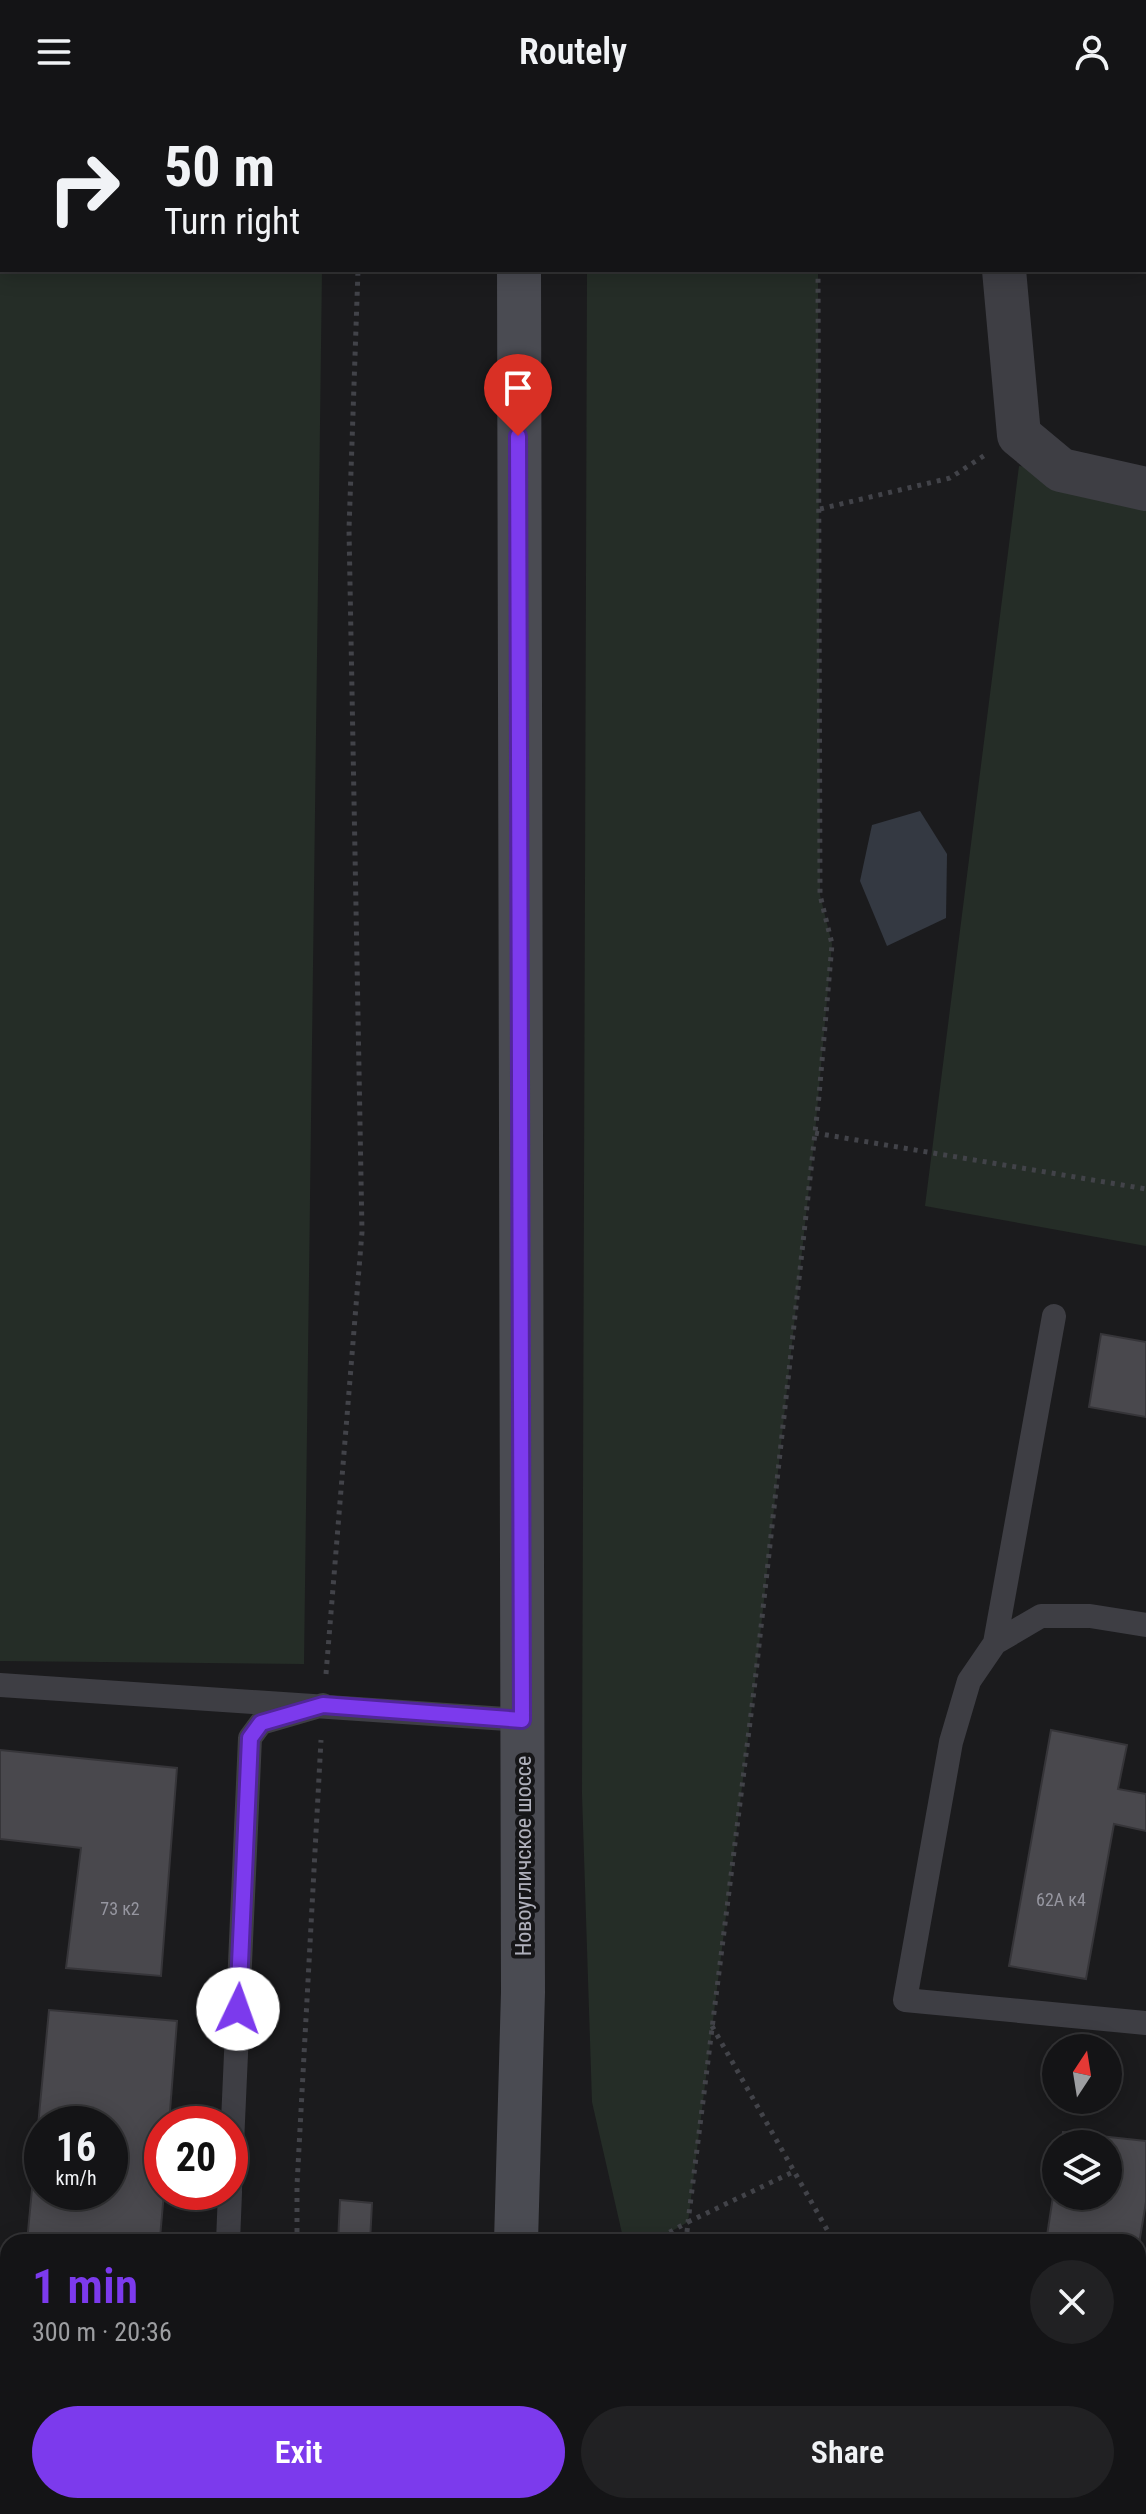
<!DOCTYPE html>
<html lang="en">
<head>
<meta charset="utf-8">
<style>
  body { margin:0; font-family:"Roboto Condensed",sans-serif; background:#212123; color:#f1f3f6; height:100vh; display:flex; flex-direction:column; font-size:30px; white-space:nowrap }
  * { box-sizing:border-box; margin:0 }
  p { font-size:26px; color:#9d9ea1 }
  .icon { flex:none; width:44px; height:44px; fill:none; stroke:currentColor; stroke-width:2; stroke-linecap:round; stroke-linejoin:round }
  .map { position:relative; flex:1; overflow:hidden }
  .side { position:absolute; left:0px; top:2130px; width:1146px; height:280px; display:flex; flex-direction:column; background:#141416; border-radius:24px 24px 0 0; box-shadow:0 4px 20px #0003,0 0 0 2px #333335 }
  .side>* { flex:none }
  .top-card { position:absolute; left:0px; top:0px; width:1146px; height:168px; box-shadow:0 4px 20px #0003,0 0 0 2px #333335; background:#141416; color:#f1f3f6; overflow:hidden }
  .needle { width:52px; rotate:12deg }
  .fabs { position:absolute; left:1042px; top:1930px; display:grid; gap:16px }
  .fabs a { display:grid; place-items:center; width:80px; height:80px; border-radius:50%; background:#141416; box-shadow:0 4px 20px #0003,0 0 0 2px #333335; font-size:40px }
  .speed { position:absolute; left:24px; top:2002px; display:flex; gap:16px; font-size:40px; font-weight:700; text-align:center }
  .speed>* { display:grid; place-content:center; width:104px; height:104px; border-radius:50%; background:#141416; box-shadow:0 4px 20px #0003,0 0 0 2px #333335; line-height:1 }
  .speed small { font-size:20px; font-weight:400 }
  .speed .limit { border:12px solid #d22; background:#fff; color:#111 }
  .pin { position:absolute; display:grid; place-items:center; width:68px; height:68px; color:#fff; margin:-82px -34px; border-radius:50% 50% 50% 0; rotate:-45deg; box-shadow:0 0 8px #0007 }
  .pin .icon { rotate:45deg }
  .me { position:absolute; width:88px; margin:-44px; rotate:3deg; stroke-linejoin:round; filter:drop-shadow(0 0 6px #0008) }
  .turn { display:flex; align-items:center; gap:28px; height:168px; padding:0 32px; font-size:36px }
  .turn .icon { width:104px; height:104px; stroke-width:2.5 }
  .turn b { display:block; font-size:56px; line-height:68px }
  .round { display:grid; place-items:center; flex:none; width:84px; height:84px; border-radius:42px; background:#212123 }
  .overview { display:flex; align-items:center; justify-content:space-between; height:136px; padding:0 32px }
  h1 { font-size:48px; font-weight:600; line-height:60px; color:#7c3aed }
  .primary-button { display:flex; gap:16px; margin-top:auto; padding:16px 32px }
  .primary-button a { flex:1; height:92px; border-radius:48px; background:#7c3aed; color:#fff; font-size:32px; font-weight:600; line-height:92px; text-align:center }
  .primary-button a+a { background:#212123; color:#f1f3f6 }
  header { display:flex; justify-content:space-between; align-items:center; height:104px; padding:0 32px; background:#141416; font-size:36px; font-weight:600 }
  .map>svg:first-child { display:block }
  .green { fill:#252d27 }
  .water { fill:#343942 }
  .building { fill:#49484d; stroke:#363539; stroke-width:2; fill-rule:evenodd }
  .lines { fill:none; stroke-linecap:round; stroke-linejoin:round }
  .path { stroke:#424349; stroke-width:5; stroke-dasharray:4 6; stroke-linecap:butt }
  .lane { stroke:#3e3e44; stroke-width:24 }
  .street { stroke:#3e3e44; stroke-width:44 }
  .secondary { stroke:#4a4b52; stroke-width:44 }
  .route-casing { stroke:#51269a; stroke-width:20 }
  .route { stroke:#7c3aed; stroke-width:14 }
  .labels { text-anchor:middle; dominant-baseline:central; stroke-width:8; stroke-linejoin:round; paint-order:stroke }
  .number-label { font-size:18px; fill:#9696a0 }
  .street-label { font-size:22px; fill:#afb0bb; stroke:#161618 }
</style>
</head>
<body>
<header><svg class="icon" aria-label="menu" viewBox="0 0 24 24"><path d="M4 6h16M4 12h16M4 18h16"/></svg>Routely<svg class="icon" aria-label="person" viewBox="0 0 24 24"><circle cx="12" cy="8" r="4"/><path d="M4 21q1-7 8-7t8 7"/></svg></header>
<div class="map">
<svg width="1146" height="2410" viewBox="0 0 1146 2410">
  <rect width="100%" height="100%" fill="#1b1b1d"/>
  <path class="green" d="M0 0H325L2 2V166H322L304 1560 0 1557Z
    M587 166H818L820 791 832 840 815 1029 755 1578 688 2118 652 2138H624L592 1998 582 1690Z
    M1019 362 1061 366 1146 385V1142L925 1102Z"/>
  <path class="water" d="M920 707 947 750 946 814 887 842 860 777 872 721Z"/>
  <path class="building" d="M1101 1230 1146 1238V1313L1089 1303Z
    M1051 1626 1127 1641 1118 1685 1146 1690V1727L1114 1720 1086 1875 1009 1862Z
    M0 1646 177 1664 161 1872 66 1864 81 1744 0 1735Z
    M49 1906 177 1917 169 2020H162L164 2088 160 2134 128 2132 127 2138H27ZM42 2020H110V2088H42Z
    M1063 2028 1146 2037V2098L1138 2146V2138H1046L1056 2073V2092H1108V2040H1061Z
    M340 2096 372 2099 370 2138H338Z
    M0 2353 8 2354V2402H108L107 2410H3Z
    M1005 2402H1096L1094 2410H1004Z"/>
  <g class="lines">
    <path class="path" d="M360 0V2
      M817 0V2
      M820 405 950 374 985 351
      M815 1029 1146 1085
      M326 1570 362 1128 349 425 358 166
      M712 1922 834 2138
      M297 2138V2081L321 1636
      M652 2138 688 2118 755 1578 819 992 832 840 820 791 818 166
      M686 2138 688 2118 795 2067
      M298 2402 299 2410
      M741 2402 746 2410
      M564 2410V2402
      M690 2410 691 2402
      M774 2410 785 2402"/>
    <path class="lane" d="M1146 1521 1090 1512H1041L995 1539 969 1577 951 1638 905 1896 1146 1919
      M995 1539 1054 1212
      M0 1581 522 1616
      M230 2085 250 1634 261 1619 323 1601
      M228 2138 230 2088
      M216 2410V2402"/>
    <path class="street" d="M990 0V2
      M1004 166 1019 331 1061 366 1146 385"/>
    <path class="secondary" d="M521 2V0
      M516 2138 523 1888 519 166
      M507 2410V2402"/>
  </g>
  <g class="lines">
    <defs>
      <path id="route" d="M238 1905 250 1634 261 1619 323 1601 522 1616 518 332"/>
    </defs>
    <use href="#route" class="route-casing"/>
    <use href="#route" class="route"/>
  </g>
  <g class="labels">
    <g class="number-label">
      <text x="1061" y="1795">62А к4</text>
      <text x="120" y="1804">73 к2</text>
    </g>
    <g class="street-label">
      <text transform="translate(523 1752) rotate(-90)">Новоугличское шоссе</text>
    </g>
  </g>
</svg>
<div class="fabs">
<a><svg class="needle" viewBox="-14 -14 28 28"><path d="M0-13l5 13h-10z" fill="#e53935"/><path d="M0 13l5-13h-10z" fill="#9d9ea1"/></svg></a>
<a><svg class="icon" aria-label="layers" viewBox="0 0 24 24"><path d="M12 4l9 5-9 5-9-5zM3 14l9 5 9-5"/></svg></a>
</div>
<div class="speed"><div>16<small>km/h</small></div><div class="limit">20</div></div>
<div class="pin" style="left:518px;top:332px;background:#d93025"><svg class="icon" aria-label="arrive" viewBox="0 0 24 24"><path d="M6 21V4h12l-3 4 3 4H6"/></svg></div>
<svg class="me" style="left:238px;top:1905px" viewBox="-20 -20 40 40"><circle r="19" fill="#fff"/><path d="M0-13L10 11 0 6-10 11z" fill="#7c3aed"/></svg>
<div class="top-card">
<div class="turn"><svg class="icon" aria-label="right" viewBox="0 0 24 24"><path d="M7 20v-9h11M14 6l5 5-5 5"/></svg><div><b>50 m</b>Turn right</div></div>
</div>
<section class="side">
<div class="overview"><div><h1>1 min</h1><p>300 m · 20:36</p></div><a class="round"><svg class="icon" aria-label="close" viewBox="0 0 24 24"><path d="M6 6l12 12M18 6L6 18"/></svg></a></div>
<div class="primary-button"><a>Exit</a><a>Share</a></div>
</section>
</div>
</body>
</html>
